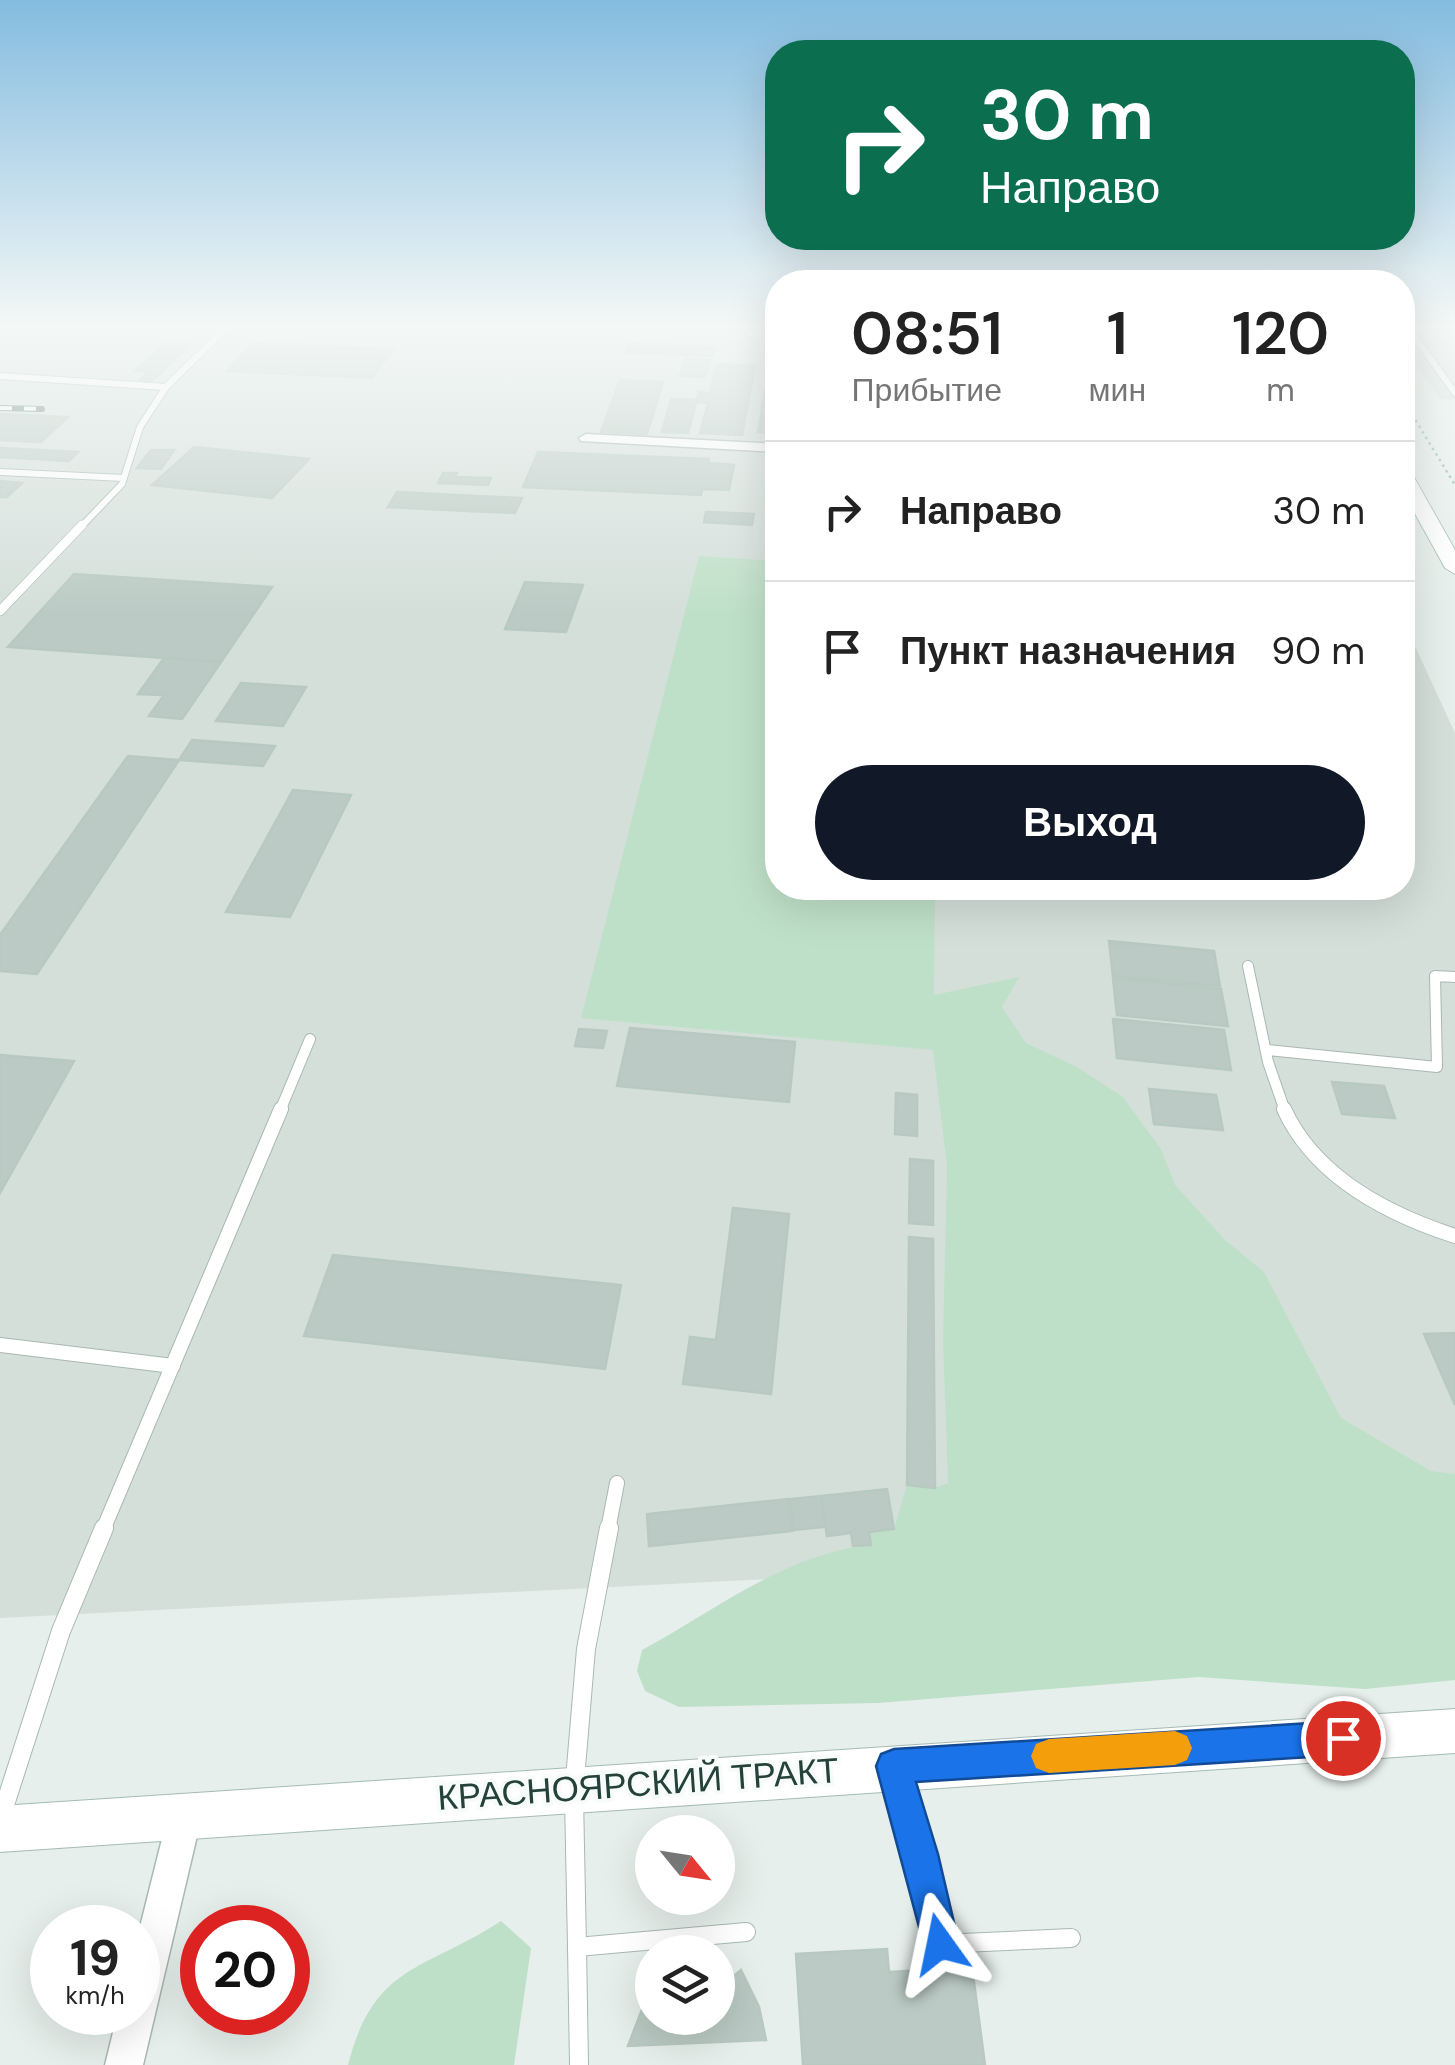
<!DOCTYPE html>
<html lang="ru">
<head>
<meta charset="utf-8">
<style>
  body { margin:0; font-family:"DM Sans",sans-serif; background:#f6f6f6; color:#222; height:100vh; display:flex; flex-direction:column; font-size:38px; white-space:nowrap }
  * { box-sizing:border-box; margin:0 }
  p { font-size:32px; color:#767676 }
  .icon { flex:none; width:55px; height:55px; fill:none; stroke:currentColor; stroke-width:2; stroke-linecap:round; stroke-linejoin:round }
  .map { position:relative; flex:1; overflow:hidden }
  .sheet { position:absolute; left:765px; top:270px; width:650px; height:630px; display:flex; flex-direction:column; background:#fff; border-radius:40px; box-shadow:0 10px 40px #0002 }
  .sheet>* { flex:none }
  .guide { position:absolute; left:765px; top:40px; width:650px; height:210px; border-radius:40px; box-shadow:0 10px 40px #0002; background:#0b6e4f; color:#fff; overflow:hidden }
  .needle { width:65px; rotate:120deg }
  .tools { position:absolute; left:635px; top:1815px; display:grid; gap:20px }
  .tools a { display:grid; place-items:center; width:100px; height:100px; border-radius:50%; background:#fff; box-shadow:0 10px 40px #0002; font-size:50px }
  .speed { position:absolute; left:30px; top:1905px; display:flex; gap:20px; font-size:50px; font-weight:700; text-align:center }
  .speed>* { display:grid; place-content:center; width:130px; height:130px; border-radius:50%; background:#fff; box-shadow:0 10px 40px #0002; line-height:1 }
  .speed small { font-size:25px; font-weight:400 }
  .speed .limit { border:15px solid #d22; background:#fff; color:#111 }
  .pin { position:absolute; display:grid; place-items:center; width:85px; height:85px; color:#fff; margin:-42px; border:5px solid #fff; border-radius:50%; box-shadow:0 2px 10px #0007 }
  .me { position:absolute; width:110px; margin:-55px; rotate:348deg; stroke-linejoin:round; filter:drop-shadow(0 0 8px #0008) }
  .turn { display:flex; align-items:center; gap:35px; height:210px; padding:0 50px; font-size:45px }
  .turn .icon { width:130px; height:130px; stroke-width:2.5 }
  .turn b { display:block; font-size:70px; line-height:85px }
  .eta { display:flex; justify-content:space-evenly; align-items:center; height:170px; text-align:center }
  .eta b { font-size:60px; font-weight:600; line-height:70px }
  .primary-button { display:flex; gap:20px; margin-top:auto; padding:20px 50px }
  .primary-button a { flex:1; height:115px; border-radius:60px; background:#111827; color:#fff; font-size:40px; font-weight:600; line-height:115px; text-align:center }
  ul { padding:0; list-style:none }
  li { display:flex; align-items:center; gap:30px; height:140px; padding:0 50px; border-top:2px solid #e0e0e0 }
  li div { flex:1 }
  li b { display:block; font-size:38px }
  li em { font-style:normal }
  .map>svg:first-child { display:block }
  .built { fill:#d4dfda }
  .green { fill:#bfe0c8 }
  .building { fill:#bbcac4; stroke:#b8c9c2; stroke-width:2.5 }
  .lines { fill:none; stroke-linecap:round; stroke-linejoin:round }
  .service-far4-casing { stroke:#a8b8b2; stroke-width:8 }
  .service-far3-casing { stroke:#a8b8b2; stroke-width:10 }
  .service-far2-casing { stroke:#a8b8b2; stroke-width:12 }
  .service-far1-casing { stroke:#a8b8b2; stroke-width:16 }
  .service-casing { stroke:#a8b8b2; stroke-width:20 }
  .minor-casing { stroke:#a8b8b2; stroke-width:3 }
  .secondary-casing { stroke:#a4bbb3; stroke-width:2 }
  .path { stroke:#86b3a5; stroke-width:2.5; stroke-dasharray:2.5 4; stroke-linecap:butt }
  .service-far4 { stroke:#fff; stroke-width:6 }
  .service-far3 { stroke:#fff; stroke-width:9 }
  .service-far2 { stroke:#fff; stroke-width:10 }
  .service-far1 { stroke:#fff; stroke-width:14 }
  .service { stroke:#fff; stroke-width:18 }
  .minor { fill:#fff; fill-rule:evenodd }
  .secondary { fill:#fff; fill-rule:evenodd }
  .rail-casing { stroke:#5f7d75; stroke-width:6 }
  .rail { stroke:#f7fbf9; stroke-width:4; stroke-dasharray:12; stroke-linecap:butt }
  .route { fill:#1a73e8; stroke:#114b97; stroke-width:2.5 }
  .slow { fill:#f59e0b }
  .labels { text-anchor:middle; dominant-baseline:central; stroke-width:8; stroke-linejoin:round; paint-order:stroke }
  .near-street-label { font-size:35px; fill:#24423a; stroke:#f7fbf9 }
</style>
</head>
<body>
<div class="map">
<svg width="1455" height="2065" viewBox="0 0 1455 2065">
  <rect width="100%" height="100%" fill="#e6efeb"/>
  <path class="built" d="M0 326H777L778 888H1402L1403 620 1455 733V1544L0 1618Z
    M1402 326H1455V400L1440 399 1403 346Z"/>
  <path class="green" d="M699 556 777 561 778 888H935L934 995 1019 977 1002 1007 1026 1043 1077 1067 1123 1097 1161 1149 1175 1185 1225 1240 1264 1272 1341 1418 1431 1471 1455 1474V1680L1365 1689 1199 1677 878 1703 679 1707 645 1691 637 1671 642 1650C716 1610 785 1554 870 1545L869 1532 894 1529 907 1485 935 1488 948 1483 943 1341 947 1167 933 1050 581 1018Z
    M501 1921 531 1948 514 2065H348C374 1963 425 1971 501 1921Z"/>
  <path class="building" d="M253 343 393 349 372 378 227 371Z
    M629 343 715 347 712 356 625 352Z
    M164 344 189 345 152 381 140 380 148 372 135 371Z
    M685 359 710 360 705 377 680 376Z
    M717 364 755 366 742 435 700 433 708 403 696 402 699 392 710 393Z
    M620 380 663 382 647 434 601 432Z
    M765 391 778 392V433L758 432Z
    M671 399 697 400 688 433 662 432Z
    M0 414 68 417 41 442 0 440Z
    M194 447 309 459 272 498 152 485Z
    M0 448 78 452 69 461 0 457Z
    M151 450H174L161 469 137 468Z
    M538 452 709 459 708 463 734 465 729 490 702 489 701 495 523 487Z
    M443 473H457L455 477 491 478 488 485 438 483Z
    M0 481 22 483 7 497H0Z
    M397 492 475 496 468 511 388 507Z
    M475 496 522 498 515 513 468 511Z
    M706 512 754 514 752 525 704 522Z
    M74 574 272 587 221 662 8 647Z
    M525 582 583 585 566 632 505 629Z
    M164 658 221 662 182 719 149 716 164 695 138 694Z
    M241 683 306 687 283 726 216 721Z
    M192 740 275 746 263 766 179 760Z
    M128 756 179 760 37 974 0 971V935Z
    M293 790 351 795 290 917 226 912Z
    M1109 941 1214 951 1220 986 1113 976Z
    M1113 978 1221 989 1228 1026 1117 1015Z
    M1113 1019 1224 1030 1231 1070 1117 1058Z
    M630 1028 795 1042 789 1102 617 1086Z
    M579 1029 607 1031 603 1048 575 1046Z
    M0 1055 74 1061 0 1193Z
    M1332 1082 1384 1086 1395 1118 1342 1114Z
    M1149 1089 1216 1095 1223 1130 1154 1124Z
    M896 1093 917 1095V1136L895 1134Z
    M910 1159 933 1161V1225L909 1223Z
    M733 1208 789 1214 771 1394 683 1384 690 1337 716 1340Z
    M909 1237 933 1239 935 1488 907 1485Z
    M333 1255 621 1285 605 1369 304 1336Z
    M1455 1333V1405L1424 1334Z
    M887 1489 894 1529 869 1532 871 1545 853 1546 851 1533 827 1536 821 1496Z
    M821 1496 825 1527 794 1530 790 1499Z
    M788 1499 792 1531 649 1546 647 1514Z
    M887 1949 889 1972 972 1967 985 2065H803L796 1954Z
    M741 1970 759 2007 766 2040 628 2046 651 1986 652 2018H718V1989Z"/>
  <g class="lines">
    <defs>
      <path id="service-far4" d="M1407 326 1455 393
        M750 334 778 335
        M0 376 166 387
        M0 472 124 478
        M80 528 122 484 140 427 166 387 228 326"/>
      <path id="service-far3" d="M0 611 82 525"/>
      <path id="service-far2" d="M1248 966 1268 1062 1285 1111
        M1267 1050 1437 1067 1435 976 1455 977
        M280 1111 310 1039"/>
      <path id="service-far1" d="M1284 1109C1315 1177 1387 1214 1455 1236
        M0 1345 173 1366
        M103 1530 281 1109
        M608 1530 617 1483"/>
      <path id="service" d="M575 1779 586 1649 609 1528
        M898 1779 920 1853 940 1944 1071 1938
        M574 1797 577 1947 746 1932
        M0 1820 61 1631 104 1528
        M577 1947 579 2065"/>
      <path id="minor" d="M586 434 778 444V452L581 441 579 438Z
        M184 1802 196 1807 201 1819 143 2065H105L118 2012H138V1935L167 1819 172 1807Z"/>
      <path id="secondary" d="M1402 467 1411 472 1455 550V574L1445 568 1402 490Z
        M1455 1709V1753L0 1852V1806Z"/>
    </defs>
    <use href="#service-far4" class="service-far4-casing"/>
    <use href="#service-far3" class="service-far3-casing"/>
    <use href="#service-far2" class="service-far2-casing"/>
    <use href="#service-far1" class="service-far1-casing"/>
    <use href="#service" class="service-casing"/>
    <use href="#minor" class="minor-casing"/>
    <use href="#secondary" class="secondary-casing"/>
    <path class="path" d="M1402 398 1455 485"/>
    <use href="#service-far4" class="service-far4"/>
    <use href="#service-far3" class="service-far3"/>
    <use href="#service-far2" class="service-far2"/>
    <use href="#service-far1" class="service-far1"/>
    <use href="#service" class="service"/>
    <use href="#minor" class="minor"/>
    <use href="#secondary" class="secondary"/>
    <defs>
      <path id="rail" d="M0 408 42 409"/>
    </defs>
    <use href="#rail" class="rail-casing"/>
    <use href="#rail" class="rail"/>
  </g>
  <linearGradient id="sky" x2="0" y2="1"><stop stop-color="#84bce0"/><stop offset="0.53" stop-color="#f4f8f6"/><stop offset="1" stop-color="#f4f8f6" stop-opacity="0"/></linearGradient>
  <rect width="1455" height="615" fill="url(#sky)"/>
  <path class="route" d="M1343 1721 1355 1726 1360 1738 1355 1750 1343 1755 916 1782 938 1854 959 1944 954 1957 940 1963 927 1957 876 1766 881 1754 894 1749Z"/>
  <path class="slow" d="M1175 1731 1187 1736 1192 1748 1187 1760 1175 1765 1049 1773 1036 1768 1031 1756 1036 1744 1049 1739Z"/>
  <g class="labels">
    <g class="near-street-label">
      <text transform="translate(638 1784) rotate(-4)">КРАСНОЯРСКИЙ ТРАКТ</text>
    </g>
  </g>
</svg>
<div class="tools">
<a><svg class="needle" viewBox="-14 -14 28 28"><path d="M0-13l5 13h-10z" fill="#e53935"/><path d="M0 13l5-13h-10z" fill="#767676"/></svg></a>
<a><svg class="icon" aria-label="layers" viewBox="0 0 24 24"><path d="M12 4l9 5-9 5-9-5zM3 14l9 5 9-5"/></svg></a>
</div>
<div class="speed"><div>19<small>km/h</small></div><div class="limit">20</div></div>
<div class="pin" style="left:1343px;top:1738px;background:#d93025"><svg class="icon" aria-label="arrive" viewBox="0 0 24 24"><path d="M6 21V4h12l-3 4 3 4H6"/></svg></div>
<svg class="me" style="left:940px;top:1944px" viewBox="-20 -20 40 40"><path d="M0-17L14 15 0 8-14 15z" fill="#1a73e8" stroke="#fff" stroke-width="4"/></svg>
<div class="guide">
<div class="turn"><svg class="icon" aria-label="right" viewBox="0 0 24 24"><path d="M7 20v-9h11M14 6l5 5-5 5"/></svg><div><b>30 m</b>Направо</div></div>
</div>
<section class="sheet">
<div class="eta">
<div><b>08:51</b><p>Прибытие</p></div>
<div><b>1</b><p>мин</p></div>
<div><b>120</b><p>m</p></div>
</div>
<ul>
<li><svg class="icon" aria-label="right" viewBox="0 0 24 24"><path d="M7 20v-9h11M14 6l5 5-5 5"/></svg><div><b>Направо</b></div><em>30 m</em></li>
<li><svg class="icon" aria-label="arrive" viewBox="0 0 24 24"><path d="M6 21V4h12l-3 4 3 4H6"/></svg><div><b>Пункт назначения</b></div><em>90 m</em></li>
</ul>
<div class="primary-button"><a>Выход</a></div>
</section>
</div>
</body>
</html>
